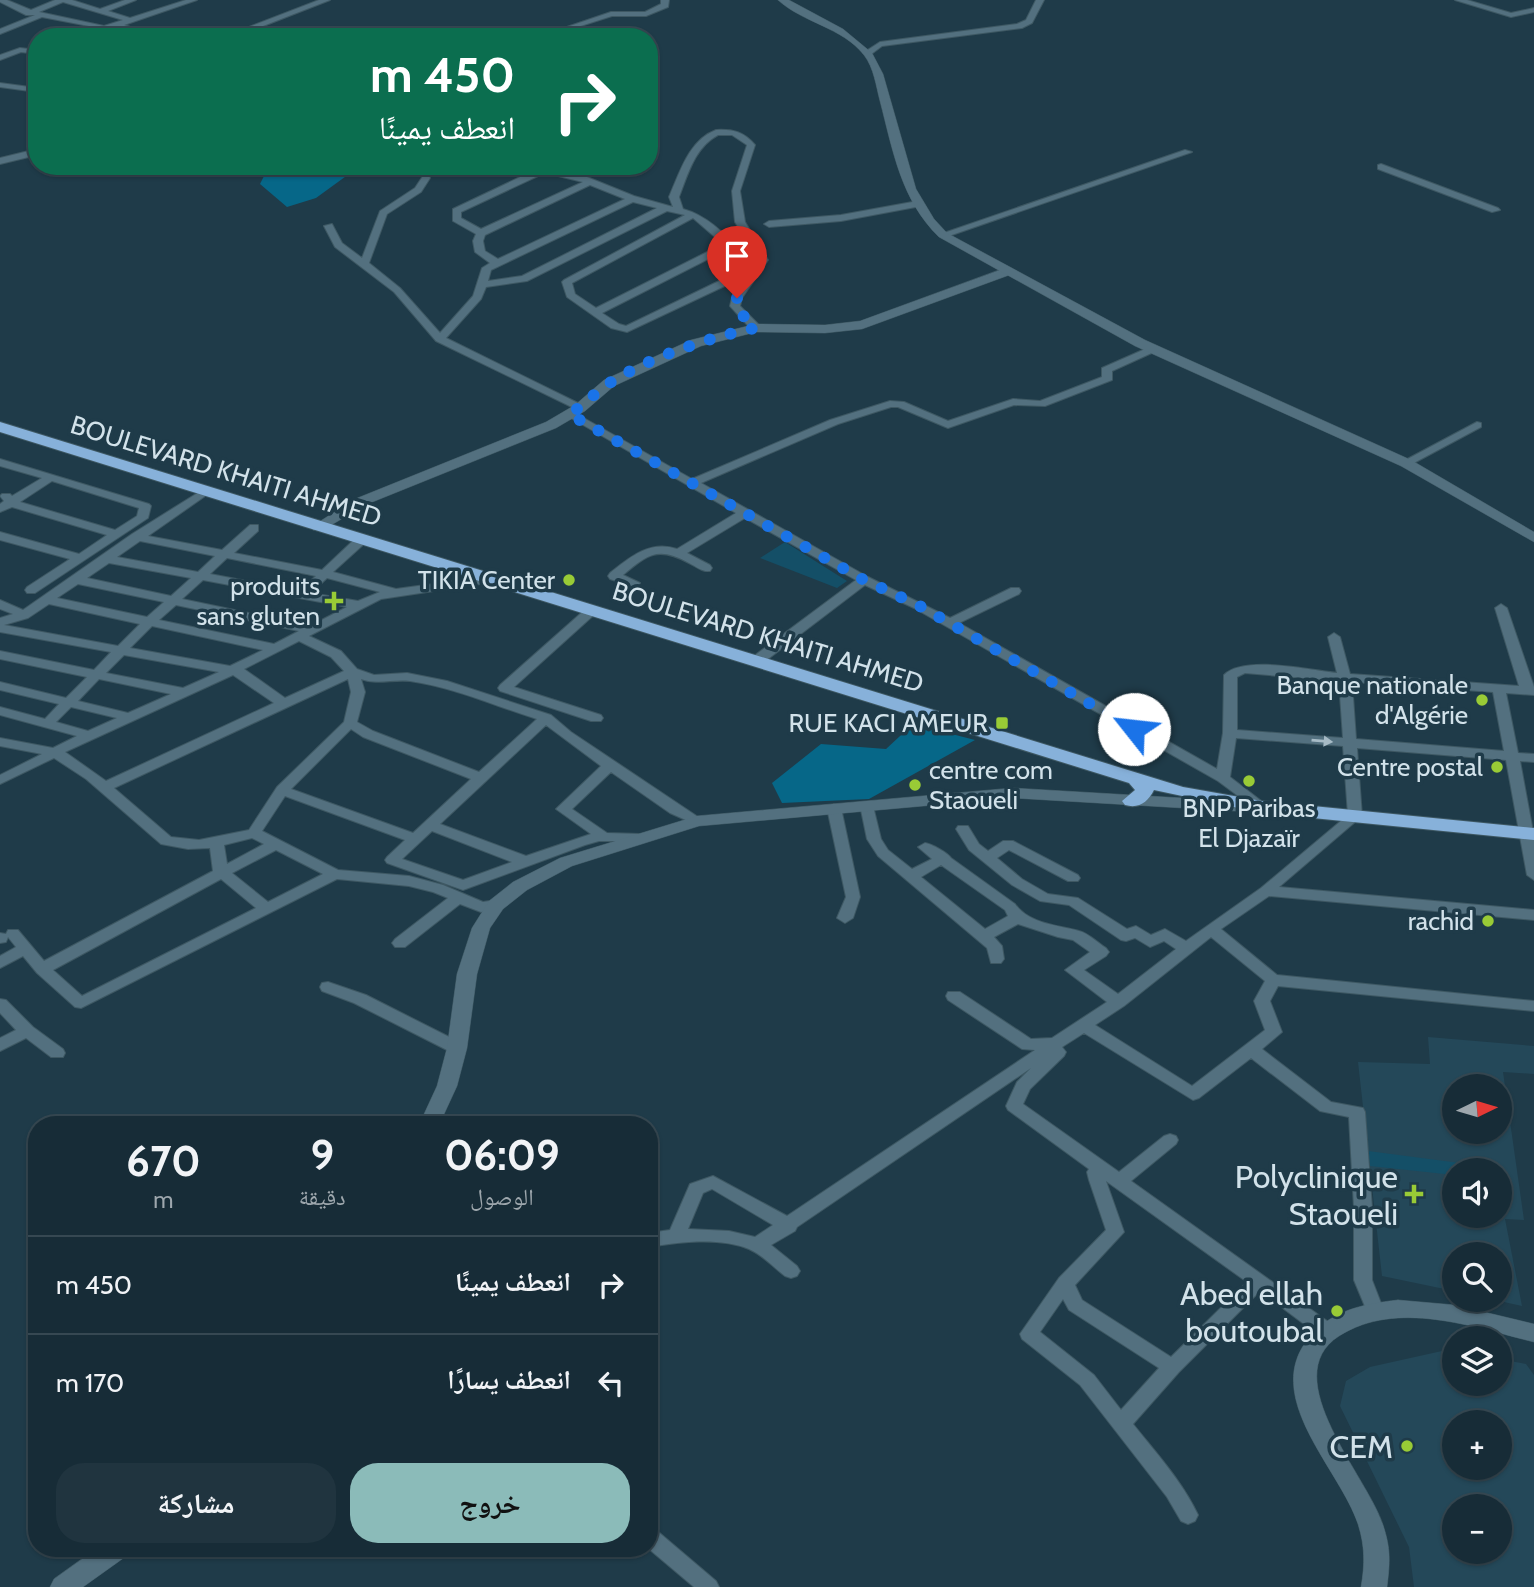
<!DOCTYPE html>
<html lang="ar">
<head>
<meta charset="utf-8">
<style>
  body { margin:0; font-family:Cabin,"Noto Naskh Arabic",sans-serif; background:#20343f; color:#f1f3f6; direction:rtl; height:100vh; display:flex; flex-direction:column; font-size:26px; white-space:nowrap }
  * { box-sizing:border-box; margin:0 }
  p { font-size:23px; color:#9ea7ad }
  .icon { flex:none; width:38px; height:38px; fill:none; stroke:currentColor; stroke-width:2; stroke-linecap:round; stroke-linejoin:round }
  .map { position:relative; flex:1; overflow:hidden; direction:ltr }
  .sheet { position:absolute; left:28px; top:1116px; width:630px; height:441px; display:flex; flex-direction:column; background:#172c37; border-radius:28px; box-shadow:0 2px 5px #0004,0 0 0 2px #364852; direction:rtl }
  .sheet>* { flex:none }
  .hud { position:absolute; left:28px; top:28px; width:630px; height:147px; border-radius:28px; box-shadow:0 2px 5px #0004,0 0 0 2px #364852; direction:rtl; background:#0b6e4f; color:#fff; overflow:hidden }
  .needle { width:46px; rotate:85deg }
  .fabs { position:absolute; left:1442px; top:1074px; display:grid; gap:14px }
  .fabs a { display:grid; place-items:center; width:70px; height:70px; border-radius:50%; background:#172c37; box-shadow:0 2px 5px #0004,0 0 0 2px #364852; font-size:35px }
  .pin { position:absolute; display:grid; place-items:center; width:60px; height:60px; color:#fff; margin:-72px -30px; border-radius:50% 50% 50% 0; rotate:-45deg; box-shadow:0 0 7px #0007 }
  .pin .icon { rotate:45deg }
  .me { position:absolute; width:77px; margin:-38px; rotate:299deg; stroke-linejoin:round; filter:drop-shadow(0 0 5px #0008) }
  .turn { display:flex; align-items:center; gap:24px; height:147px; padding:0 28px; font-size:32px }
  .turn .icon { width:91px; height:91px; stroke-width:2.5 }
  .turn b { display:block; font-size:49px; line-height:60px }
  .eta { display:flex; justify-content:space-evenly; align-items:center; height:119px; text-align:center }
  .eta b { font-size:42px; font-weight:700; line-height:49px }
  .button { display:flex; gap:14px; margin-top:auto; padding:14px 28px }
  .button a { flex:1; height:80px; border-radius:28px; background:#8bbbb9; color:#111; font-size:28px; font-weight:700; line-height:80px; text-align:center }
  .button a+a { background:#20343f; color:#f1f3f6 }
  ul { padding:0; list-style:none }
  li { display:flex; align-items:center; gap:21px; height:98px; padding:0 28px; border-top:2px solid #364852 }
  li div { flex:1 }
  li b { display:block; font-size:26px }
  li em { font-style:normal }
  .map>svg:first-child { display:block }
  .built { fill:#244859; fill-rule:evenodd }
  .green { fill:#144f67 }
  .forest { fill:#066788 }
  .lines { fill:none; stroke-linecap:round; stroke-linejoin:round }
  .minor-casing { stroke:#3e5863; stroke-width:2 }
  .tertiary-casing { stroke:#3e5863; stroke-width:1 }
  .secondary-casing { stroke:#3e5863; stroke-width:1 }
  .trunk-casing { stroke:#3e5863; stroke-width:2 }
  .minor { fill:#53707f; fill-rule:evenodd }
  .tertiary { fill:#53707f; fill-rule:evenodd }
  .secondary { fill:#53707f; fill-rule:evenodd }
  .trunk { fill:#87b1da; fill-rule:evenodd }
  .oneway { fill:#a6bac5 }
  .route { stroke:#1a73e8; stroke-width:12; stroke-dasharray:0 21.6 }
  .poi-dot { fill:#99cb36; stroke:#1f3b49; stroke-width:2.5 }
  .labels { text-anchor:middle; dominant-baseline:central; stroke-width:7; stroke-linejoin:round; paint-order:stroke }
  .street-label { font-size:26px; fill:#d2e2ea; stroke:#1f3b49 }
  .poi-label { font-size:26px; fill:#d2e2ea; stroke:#1f3b49; text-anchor:end }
  .near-poi-label { font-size:32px; fill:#d2e2ea; stroke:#1f3b49; text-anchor:end }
</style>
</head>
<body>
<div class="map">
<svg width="1534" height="1587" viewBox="0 0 1534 1587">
  <rect width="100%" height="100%" fill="#1f3b49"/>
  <path class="built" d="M1428 1037 1534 1046V1074L1503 1072 1524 1220 1505 1219 1522 1306 1495 1300H1500V1255H1454V1291L1382 1276 1358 1062 1430 1064ZM1454 1087H1500V1132H1454ZM1454 1171H1500V1216H1454Z
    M1451 1349 1454 1350V1384H1500V1359L1526 1364 1534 1375V1587H1414L1409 1547 1340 1406 1346 1381 1370 1367ZM1454 1423H1500V1468H1454ZM1454 1507H1500V1552H1454Z"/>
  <path class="green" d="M785 542 847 581 837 588 760 558Z
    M1368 1151 1475 1165 1476 1171H1454V1175L1370 1166Z"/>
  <path class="forest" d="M269 166H360L316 198 287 207 260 184Z
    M913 724 975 740 869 799 782 803 772 783 821 744 886 749Z"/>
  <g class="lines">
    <defs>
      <path id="minor" d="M0 0H7L31 10 55 0H72L100 9 125 0H136L108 11 130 18 186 0H197L124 25 162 37H149L116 28 111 29 124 37H114L89 26 42 17 0 34V29L35 15H26L0 2ZM63 2 123 20 104 26 39 12Z
        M319 0H330L235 37H223Z
        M661 0H669L668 7 646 16H612L568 30 564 28 611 12H645L661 4Z
        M1036 0H1044L1032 23 1022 28 882 46 870 55 863 53 880 42 1017 24 1026 20Z
        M1455 0H1467L1511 13 1534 8V12L1511 17Z
        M20 48 37 50V54L21 52 0 60V55Z
        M0 83 37 88V92L0 87Z
        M716 130C733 129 744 132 755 145L740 191 745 222 768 260 742 298 740 306 760 326V330H752L730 306 732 298 748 275 627 332 611 328 567 297 562 282 564 280 685 215 667 211 527 281 486 287 481 299 446 338 584 406V410L580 411 436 341 394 292 335 247 324 226 332 224 342 243 362 258 380 211 415 188 423 176H429L430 178 421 192 387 214 369 263 400 288 440 333 473 296 482 268 490 263 475 252 473 241 476 234 453 221V209L535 170 550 168 577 173 634 196 673 207 669 197C680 172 689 140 716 130ZM718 135H732L747 145 732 191 735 222 758 260 753 268C735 243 712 217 683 209L679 197C688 174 695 147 718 135ZM550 174 583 182 481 229 461 218V212L540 175ZM590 185 625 199 498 259 485 251 483 241 485 235ZM633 202 657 208 522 276 488 281 491 270ZM693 218 723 244 596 308 575 294 572 283ZM728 249 744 269 626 326 619 324 602 313Z
        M37 149V155L0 164V158Z
        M1185 150 1192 152 946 237 938 235Z
        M1381 164 1498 208 1500 210 1492 212 1378 169V165Z
        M918 201 923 204 921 206 841 221 769 227 764 224 769 221 841 215Z
        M1152 346 1157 349 1156 351 1112 371V380L1045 406 1014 405 948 428 898 407H891L838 424 701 483 868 577 950 618 1011 588H1019L1021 591 1019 594 959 623 1217 769 1223 733 1224 675C1244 655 1310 670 1337 673L1328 637 1334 633 1340 637 1350 674 1519 686 1495 608 1501 604 1507 608 1534 687V695L1506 693 1518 753 1534 754V762L1520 761 1534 837V880L1527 875 1506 760 1357 748 1362 816 1279 887 1534 910V920L1269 896 1221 929 1277 975 1534 1001V1011L1278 986 1270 1001 1282 1032 1262 1049 1331 1102 1363 1108 1365 1112 1372 1208V1280L1384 1311 1381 1316 1375 1318 1369 1316 1354 1280V1208L1349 1117 1320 1111 1251 1058 1199 1098 1193 1100 1084 1033 1062 1047 1066 1052 1064 1056 1030 1089 1023 1104 1119 1172 1164 1136 1170 1134 1176 1136 1178 1140 1176 1144 1131 1181 1334 1326 1336 1331 1334 1336 1327 1338 1320 1336 1260 1291 1179 1372 1133 1424C1156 1453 1182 1481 1198 1515L1195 1521 1188 1524 1181 1521 1167 1497 1080 1385 1022 1339 1020 1334 1059 1278 1106 1230 1089 1180 1087 1172 1089 1169 1008 1110 1006 1106 1017 1082 1031 1068 797 1227 795 1231 771 1245 797 1266 800 1271 797 1276 791 1278 785 1276C773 1267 763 1255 749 1249 719 1237 680 1242 649 1247V1233L670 1230 690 1184 713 1176 787 1216 1035 1050 1022 1049 948 1000 946 996 948 992H960L1031 1039 1052 1038 1107 1002 1065 970 1090 952 1073 940 1058 937 1018 924 994 937 1002 946 1004 959 1001 963H991L987 948 878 856 867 839 860 805 862 802H872L881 839 888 850 912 869 932 859 918 847 925 843C932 844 948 853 951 858L1015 904C1029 924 1057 925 1079 931 1088 933 1098 943 1106 948L1109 952 1106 956 1084 970 1118 994 1176 949 1164 941 1150 947 1135 938 1126 941 1121 940 1069 905 1040 901 1012 885 969 850 956 829 958 826H968L979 844 988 851 1003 841H1013L1078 875 1080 878 1078 881H1068L1009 850 997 858 1022 879 1048 894 1078 898 1127 929 1136 926 1151 935 1165 929 1186 941 1261 888 1348 815 1343 746 1236 738 1230 777 1269 807 1262 811 1257 810 1218 781 914 608 865 585 760 665H750L749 662 750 659 856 580 745 518 687 553 710 565 712 568 710 571C702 572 697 567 689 563 658 546 648 554 623 575L640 583 638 586 634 587 610 579 608 576 610 573C630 557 650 540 677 549L736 513 564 414 565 412H573L692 479 830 420 890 401 904 402 948 421 1013 399 1040 401 1102 377V368ZM1245 673 1339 681 1343 738 1237 730V677ZM1352 682 1493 692 1504 751 1356 739ZM941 865 1005 910 1008 916 985 929 921 877ZM1211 937 1265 981 1254 1001 1265 1030 1192 1086 1095 1025 1124 1006ZM1106 1181 1247 1282 1171 1357 1082 1300 1075 1285 1124 1232ZM712 1189 773 1225 755 1237 729 1231 688 1229 703 1193ZM1063 1299 1069 1310 1159 1368 1121 1410 1094 1375 1040 1332Z
        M1477 422 1481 423V427L1410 465H1402L1400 463Z
        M0 459 149 504 151 506 148 518 35 593H27L25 590 27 587 70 559 0 540V532L79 554 107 535 12 507 0 512V504L4 501 0 496 2 494H10L12 496 42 478 0 466ZM52 481 139 508 137 516 115 530 20 502Z
        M204 489 208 490V494L148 536 222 550 250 525H258V531L234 553 322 570 357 537 361 536 367 540 365 543 333 572 396 589 491 576 493 579 491 582 487 583 381 599 309 636 341 651 357 669 374 675 407 673 447 681 551 715 571 732 704 821 697 825 670 813 611 772 572 809 607 833 640 834 645 835 647 838 645 841H599L585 845 463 890 387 863 385 860 387 857 405 840 285 796 262 831 338 870 409 876 443 885 483 902 496 900 503 905 501 908 481 912 460 904 405 947H395L392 943 395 939 448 898 433 892 409 886 337 879 81 1008 75 1007 37 973 23 956 0 968V956L16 947 8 937 6 942 0 943V933L6 934 8 930H18L44 961 213 871 210 848 188 849 161 844 86 779 54 758 0 784V775L42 754 0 746V738L53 748 77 736 0 715V707L45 719 59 704 0 690V682L66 698 87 677 0 659V651L94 670 111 652 0 632V618L13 614 0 609V600L23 610 132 534ZM140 541 215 556 198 572 117 557ZM227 558 316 576 299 591 210 574ZM109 563 191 578 171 596 87 578ZM327 578 380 592 358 601 311 593ZM203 580 347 607 310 626 182 599ZM78 584 164 602 147 617 57 598ZM49 604 140 624 118 646 4 625 28 618ZM176 605 299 631 274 644 159 620ZM152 626 263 650 230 666 130 648ZM299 641 331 657 344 671 285 698 244 669ZM124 655 219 672 183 688 106 673ZM233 675 274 703 106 781 65 752ZM99 679 171 694 128 713 78 701ZM348 679 351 692 344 722 277 787 249 830 199 840 171 837 114 788ZM361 679C377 685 393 679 410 681 453 687 495 706 537 719L479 772 373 731 357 722 365 692ZM71 707 117 718 88 731 56 722ZM546 725 601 766 556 809 591 834 526 856 440 824ZM351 729 363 737 471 779 413 833 291 789ZM432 831 512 862 463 880 402 859ZM252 838 264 844 227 864 224 845ZM276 850 323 874 268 902 232 873ZM221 879 256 908 82 996 53 970Z
        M592 606 598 610 596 613 514 687 601 715 603 718 601 721H591L500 691 498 688 500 685 588 607Z
        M834 804 841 808 860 897 853 918 845 923 837 918 846 897 827 808Z
        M328 982 366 995 463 1044 465 1048 463 1052H451L354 1003 322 991 320 987 322 983Z
        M0 999 6 1000 33 1027 63 1049 65 1053 63 1057H51L26 1038 0 1051V1038L16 1030 0 1013Z
        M649 1527 656 1530 716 1581 719 1587H694L649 1549Z"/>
      <path id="tertiary" d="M1008 267 1014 271 1012 274 862 329 825 333 756 332 701 346 614 386 585 411 556 428 365 505 323 530H313L311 527 355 499 546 422 575 405 604 380 691 340 756 324 825 325 860 321Z
        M1013 788 1251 802 1260 807 1251 812 1013 798 699 826 572 866 527 890 503 909 490 928 477 974 467 1048 457 1086 439 1125H419L437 1086 447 1048 457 974 472 928 489 901 513 882 560 858 697 816Z
        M96 1549H129L125 1557 83 1587H50L54 1579Z"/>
      <path id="secondary" d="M778 0H789L843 29 872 53 883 74 916 189 934 219 947 233 1145 340 1411 460 1534 532V542L1401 466 1135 346 939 237C901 200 893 151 880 101 876 86 874 68 864 55 842 27 803 23 778 0Z
        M1398 1300 1455 1305 1534 1324V1342C1473 1327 1397 1299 1339 1336 1275 1377 1368 1477 1383 1525 1391 1549 1390 1562 1387 1587H1361C1365 1564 1365 1546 1358 1524 1340 1470 1265 1401 1305 1343 1327 1311 1362 1304 1398 1300Z"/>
      <path id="trunk" d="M0 422 1183 787 1262 801 1534 828V840L1262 813 1154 790C1148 802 1139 809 1125 805L1122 801 1135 790 1129 783 0 432Z"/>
    </defs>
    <use href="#minor" class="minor-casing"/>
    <use href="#tertiary" class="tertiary-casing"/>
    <use href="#secondary" class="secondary-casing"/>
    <use href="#trunk" class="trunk-casing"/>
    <use href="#minor" class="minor"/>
    <use href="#tertiary" class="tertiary"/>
    <use href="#secondary" class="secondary"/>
    <use href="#trunk" class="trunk"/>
  </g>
  <defs><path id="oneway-solid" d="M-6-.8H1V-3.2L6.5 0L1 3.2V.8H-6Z" transform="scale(1.75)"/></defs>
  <use class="oneway" href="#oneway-solid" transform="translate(1322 741) rotate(5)"/>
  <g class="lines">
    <path class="route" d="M737 298 736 309 756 328C710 337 647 358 608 384 594 393 584 406 569 414L864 580 918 605 1134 729"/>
  </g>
  <g class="poi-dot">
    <circle cx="569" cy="580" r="7"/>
    <path d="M330.5 590.5h7v7h7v7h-7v7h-7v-7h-7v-7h7z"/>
    <circle cx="1482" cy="700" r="7"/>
    <rect x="995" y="716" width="14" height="14" rx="3.5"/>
    <circle cx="1497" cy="767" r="7"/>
    <circle cx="1249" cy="781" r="7"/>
    <circle cx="915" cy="785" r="7"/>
    <circle cx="1488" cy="921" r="7"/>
    <path d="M1410.5 1183.5h7v7h7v7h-7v7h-7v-7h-7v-7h7z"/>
    <circle cx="1337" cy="1311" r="7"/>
    <circle cx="1407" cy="1446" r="7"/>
  </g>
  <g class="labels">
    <g class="street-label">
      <text transform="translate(226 471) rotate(17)">BOULEVARD KHAITI AHMED</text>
      <text transform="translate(768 637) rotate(17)">BOULEVARD KHAITI AHMED</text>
    </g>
    <g class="poi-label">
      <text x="555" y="580">TIKIA Center</text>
      <text x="320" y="586">produits<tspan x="320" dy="30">sans gluten</tspan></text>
      <text x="1468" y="685">Banque nationale<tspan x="1468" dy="30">d'Algérie</tspan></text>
      <text x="988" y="723">RUE KACI AMEUR</text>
      <text x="1483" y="767">Centre postal</text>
      <text x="929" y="770" text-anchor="start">centre com<tspan x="929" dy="30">Staoueli</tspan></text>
      <text x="1249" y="808" text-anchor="middle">BNP Paribas<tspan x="1249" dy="30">El Djazaïr</tspan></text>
      <text x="1474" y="921">rachid</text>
    </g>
    <g class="near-poi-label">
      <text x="1398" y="1176">Polyclinique<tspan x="1398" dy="37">Staoueli</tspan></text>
      <text x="1323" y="1293">Abed ellah<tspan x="1323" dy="37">boutoubal</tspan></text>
      <text x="1393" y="1446">CEM</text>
    </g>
  </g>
</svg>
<div class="fabs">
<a><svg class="needle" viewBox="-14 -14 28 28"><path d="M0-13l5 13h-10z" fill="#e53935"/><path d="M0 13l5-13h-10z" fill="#9ea7ad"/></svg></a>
<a><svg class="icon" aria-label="sound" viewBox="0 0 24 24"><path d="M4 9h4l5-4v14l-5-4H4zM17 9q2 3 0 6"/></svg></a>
<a><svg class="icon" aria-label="search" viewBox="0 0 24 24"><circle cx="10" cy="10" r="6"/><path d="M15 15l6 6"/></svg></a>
<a><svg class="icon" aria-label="layers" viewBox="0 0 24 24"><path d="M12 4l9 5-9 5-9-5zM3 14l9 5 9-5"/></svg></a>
<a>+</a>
<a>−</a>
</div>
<div class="pin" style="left:737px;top:298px;background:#d93025"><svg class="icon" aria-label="arrive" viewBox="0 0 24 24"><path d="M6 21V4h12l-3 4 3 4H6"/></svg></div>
<svg class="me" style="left:1134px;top:729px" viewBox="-20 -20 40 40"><circle r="19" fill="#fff"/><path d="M0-13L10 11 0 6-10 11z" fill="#1a73e8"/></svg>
<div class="hud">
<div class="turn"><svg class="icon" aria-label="right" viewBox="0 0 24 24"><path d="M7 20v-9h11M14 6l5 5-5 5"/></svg><div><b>450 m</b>انعطف يمينًا</div></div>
</div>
<section class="sheet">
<div class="eta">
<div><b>06:09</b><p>الوصول</p></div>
<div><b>9</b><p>دقيقة</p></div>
<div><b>670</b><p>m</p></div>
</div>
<ul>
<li><svg class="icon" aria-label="right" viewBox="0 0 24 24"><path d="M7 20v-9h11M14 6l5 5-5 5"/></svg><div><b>انعطف يمينًا</b></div><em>450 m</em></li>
<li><svg class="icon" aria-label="left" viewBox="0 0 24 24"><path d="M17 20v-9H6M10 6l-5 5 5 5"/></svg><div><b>انعطف يسارًا</b></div><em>170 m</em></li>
</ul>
<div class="button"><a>خروج</a><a>مشاركة</a></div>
</section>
</div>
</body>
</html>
